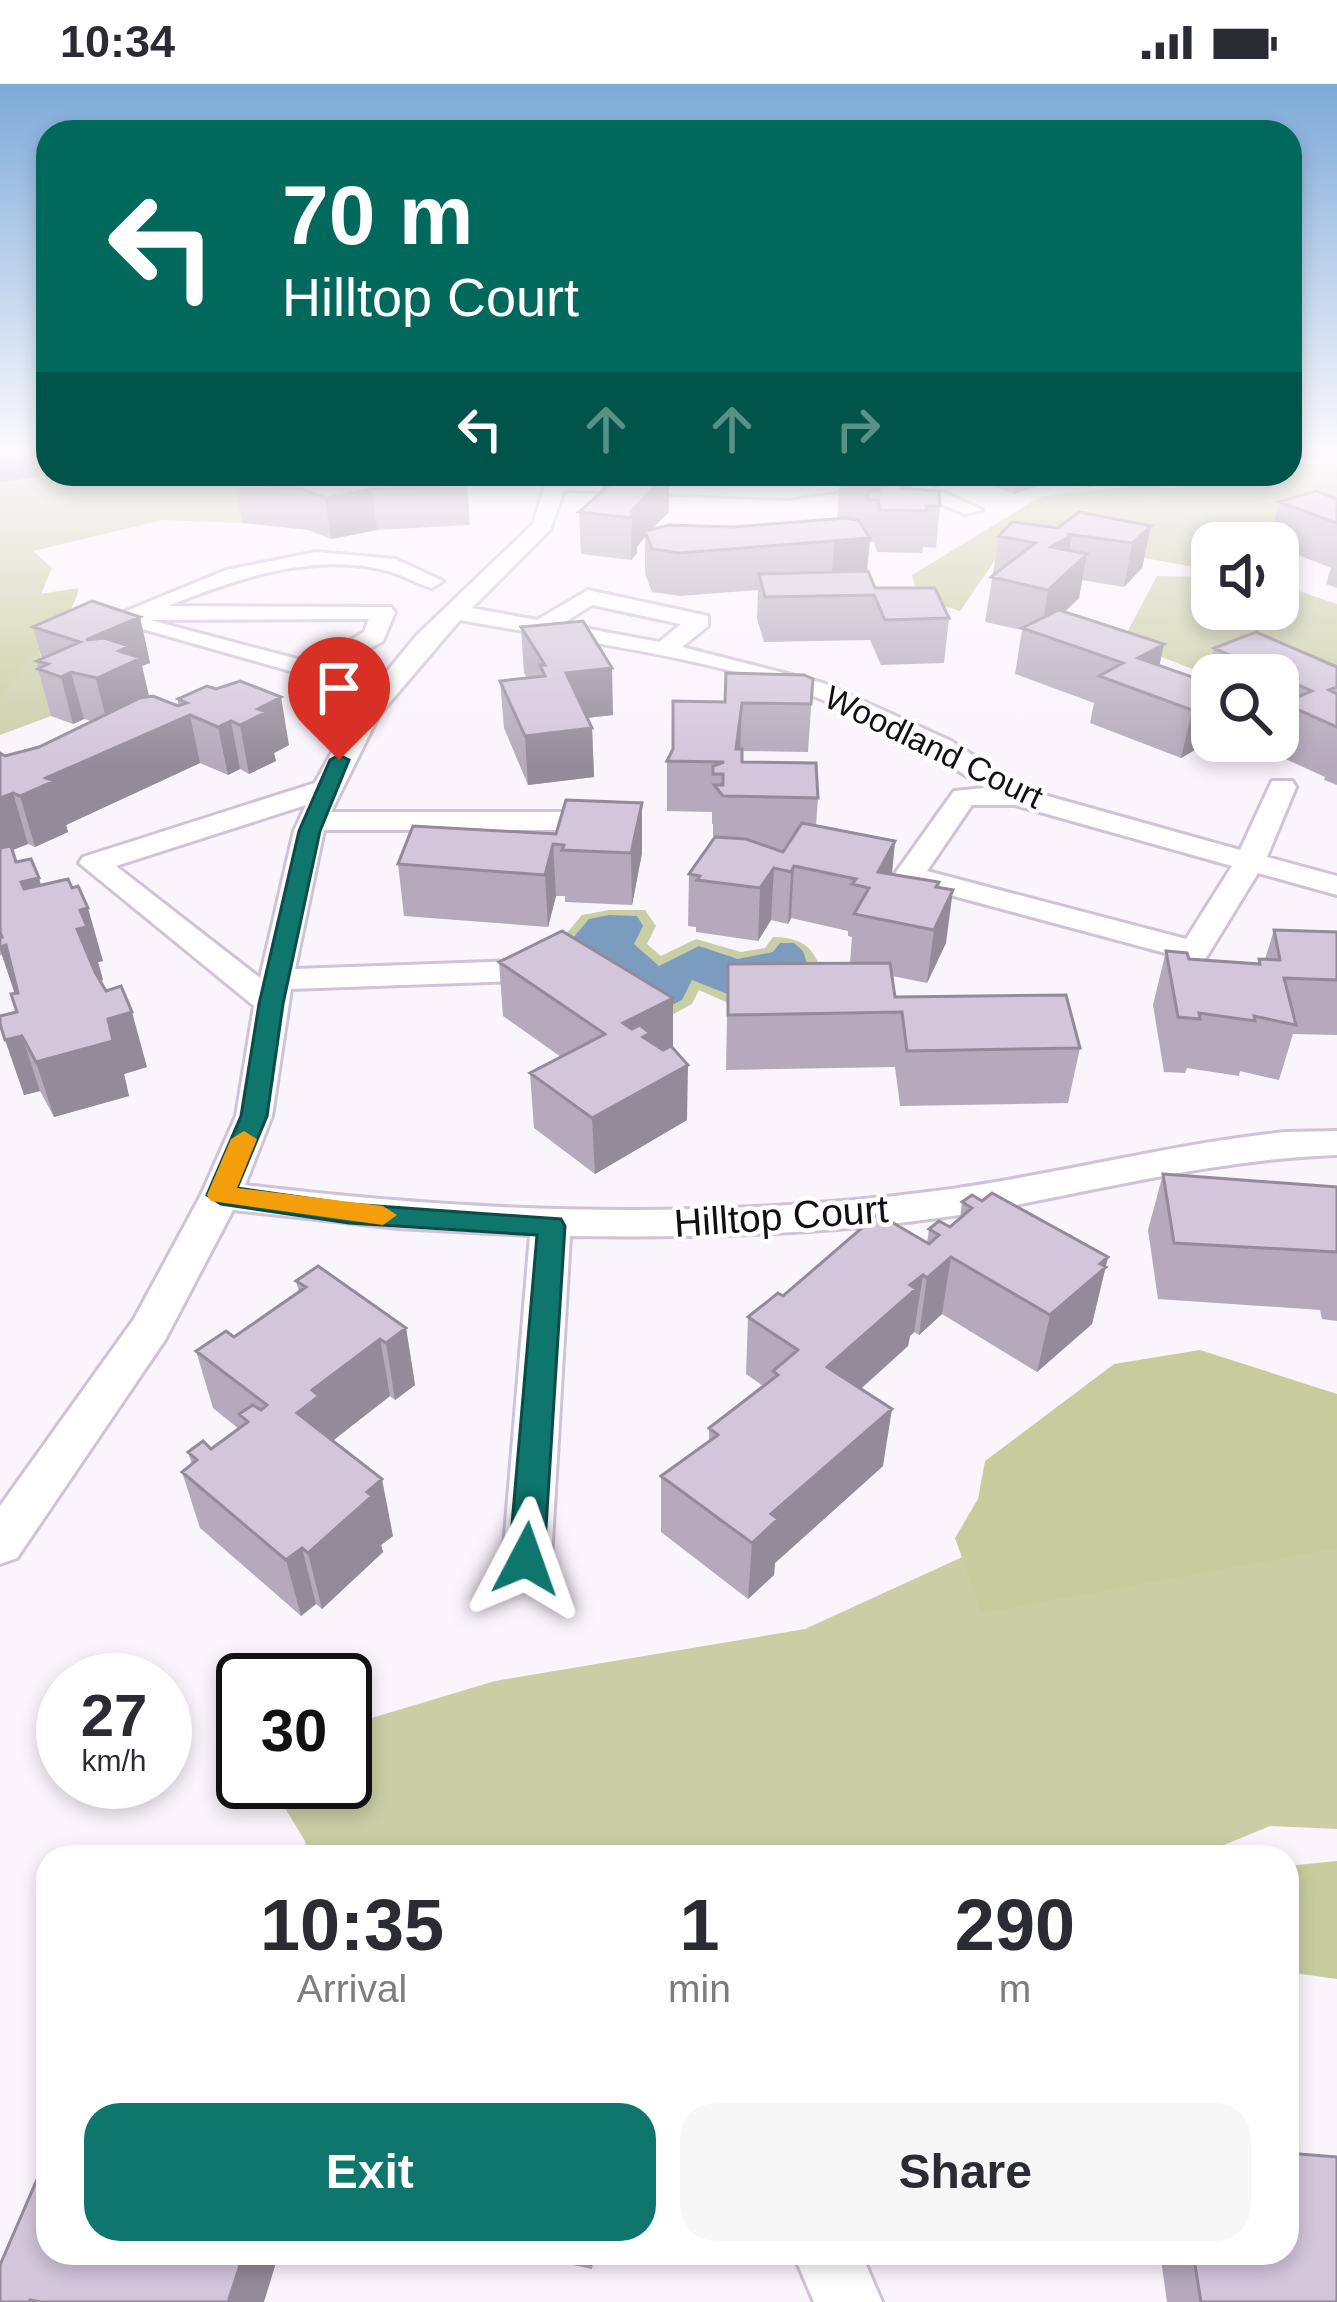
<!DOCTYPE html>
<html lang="en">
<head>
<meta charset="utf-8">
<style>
  body { margin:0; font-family:Arial,sans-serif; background:#f7f7f7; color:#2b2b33; height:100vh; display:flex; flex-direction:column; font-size:45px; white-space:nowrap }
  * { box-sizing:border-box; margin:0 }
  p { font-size:39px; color:#7c7c81 }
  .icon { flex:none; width:66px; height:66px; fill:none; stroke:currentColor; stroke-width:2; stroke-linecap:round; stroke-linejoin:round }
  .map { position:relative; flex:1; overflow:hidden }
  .drawer { position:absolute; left:36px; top:1761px; width:1263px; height:420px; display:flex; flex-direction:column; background:#fff; border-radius:36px; box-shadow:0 6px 18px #0003 }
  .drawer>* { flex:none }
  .banner { position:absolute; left:36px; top:36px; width:1266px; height:366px; border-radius:36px; box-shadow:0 6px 18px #0003; background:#00695c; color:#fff; overflow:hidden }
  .buttons { position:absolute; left:1191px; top:438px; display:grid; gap:24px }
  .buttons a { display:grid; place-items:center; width:108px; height:108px; border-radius:24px; background:#fff; box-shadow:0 6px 18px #0003; font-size:60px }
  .speed { position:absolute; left:36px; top:1569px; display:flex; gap:24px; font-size:60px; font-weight:700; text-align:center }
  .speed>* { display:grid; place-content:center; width:156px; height:156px; border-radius:50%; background:#fff; box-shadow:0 6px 18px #0003; line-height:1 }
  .speed small { font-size:30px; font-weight:400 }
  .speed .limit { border:6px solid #111; border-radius:18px; background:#fff; color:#111 }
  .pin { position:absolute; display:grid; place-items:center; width:102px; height:102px; color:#fff; margin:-123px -51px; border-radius:50% 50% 50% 0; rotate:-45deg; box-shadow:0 0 12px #0007 }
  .pin .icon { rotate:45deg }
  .me { position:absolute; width:132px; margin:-66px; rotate:4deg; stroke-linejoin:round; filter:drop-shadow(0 0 9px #0008) }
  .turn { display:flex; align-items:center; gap:42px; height:252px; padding:0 48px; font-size:54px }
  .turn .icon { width:156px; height:156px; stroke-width:2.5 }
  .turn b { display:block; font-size:84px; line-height:102px }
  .lanes { display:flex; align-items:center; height:114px; padding:0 48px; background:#0003; justify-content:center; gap:60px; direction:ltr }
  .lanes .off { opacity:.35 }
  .eta { display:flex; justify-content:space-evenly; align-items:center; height:204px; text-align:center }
  .eta b { font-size:72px; font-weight:700; line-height:84px }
  .primary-button { display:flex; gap:24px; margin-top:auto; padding:24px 48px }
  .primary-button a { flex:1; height:138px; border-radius:36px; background:#0f766e; color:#fff; font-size:48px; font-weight:700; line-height:138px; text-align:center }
  .primary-button a+a { background:#f7f7f7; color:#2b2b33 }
  .status { display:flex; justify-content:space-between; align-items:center; height:84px; padding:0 60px; background:#fff; direction:ltr }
  .status svg { height:33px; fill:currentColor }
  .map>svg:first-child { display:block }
  .green { fill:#c9cea5 }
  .forest { fill:#c7cc9d }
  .water { fill:#7c9cbf }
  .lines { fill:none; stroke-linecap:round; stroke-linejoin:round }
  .street-casing { stroke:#d0c3d7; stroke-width:6 }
  .street { fill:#fff; fill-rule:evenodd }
  .wall { fill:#b5a9bb }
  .shaded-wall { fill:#948a99 }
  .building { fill:#d3c5da; stroke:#948a99; stroke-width:3 }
  .route { fill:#0f766e; stroke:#0a4d48; stroke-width:3 }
  .slow { fill:#f59e0b }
  .labels { text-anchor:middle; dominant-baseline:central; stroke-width:9; stroke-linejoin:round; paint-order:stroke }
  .far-street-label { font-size:33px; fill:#130f16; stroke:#fff }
  .street-label { font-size:39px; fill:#130f16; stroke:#fff }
</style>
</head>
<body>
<div class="status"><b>10:34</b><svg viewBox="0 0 49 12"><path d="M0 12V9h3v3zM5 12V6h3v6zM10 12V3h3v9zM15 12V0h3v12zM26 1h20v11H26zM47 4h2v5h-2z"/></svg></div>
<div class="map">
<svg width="1337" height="2218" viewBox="0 0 1337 2218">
  <rect width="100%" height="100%" fill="#faf4fd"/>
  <path class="green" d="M24 370H48V390H242L266 420 242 439 163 436 33 467 52 484 33 529 51 632 0 651V398Z
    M1337 386V438L1125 447 1060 424Z
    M1157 492 1212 493V525H1278V500L1337 520V613L1257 586H1195L1122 558Z
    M609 826H645L656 842 647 860 661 872 696 855 741 868 765 864 773 853C812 854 816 870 828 905L728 919 699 906 692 920 659 938 561 856 582 831Z
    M1183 1372 1337 1373V1745L1270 1742 1195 1773H306L305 1757 269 1698H345V1642L495 1597 805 1545Z"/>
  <path class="forest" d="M1337 379V391L1085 425 1090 436 1309 444 1278 459H1212V486L1071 461 1000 469 960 527 918 514 912 491 1040 413 1145 400 1170 404 1232 390H1290V382Z
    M79 504C70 546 21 577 0 616V516Z
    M1200 1266 1337 1310V1464L982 1529 955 1454 978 1415 985 1377 1114 1280Z
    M1337 1777V1895L1287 1888V1782Z"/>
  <path class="water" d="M609 831 637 832 643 842 634 860 659 882 699 862 738 875 773 868 780 859H794L803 867 814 901 730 911 692 896 682 916 656 929 572 855 589 835Z"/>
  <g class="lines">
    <defs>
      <path id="street" d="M530 390 787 402 869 390H920L914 395 982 426 965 430 890 399 787 414 564 406 550 446 472 524 537 536 588 506 708 532V542L682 563 823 599 951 657 1026 706 1240 766 1272 697H1292L1296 703 1267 773 1337 792V811L1258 789 1206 874 1195 877 898 797 894 791 954 707 985 704C929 667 868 632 805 609 695 570 574 557 460 536L379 631 331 728H572L586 737 572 746H324L295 885 515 877 532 887 515 897 291 905 272 1032 245 1101C472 1129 707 1137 936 1107 1053 1092 1168 1060 1286 1048L1337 1047V1071C1216 1075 1102 1106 983 1127 848 1150 707 1154 570 1152L551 1475 544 1489 527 1495 510 1489 503 1475 530 1151 398 1144 233 1126 165 1256 17 1474 0 1480V1422L134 1235 201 1111 236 1032 254 922 79 779 83 773 315 699 354 628 416 552 533 440 545 402ZM592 521 681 540 659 558 562 540ZM306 721 294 747 260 894 116 782ZM972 721H1015L1232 782 1186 855 927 787Z
        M316 468 395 475 443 497 432 504C417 500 403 491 388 487 314 467 236 495 168 522L391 523 395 528 383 557 315 594 107 535 226 486ZM369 535 364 548 312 579 150 536Z
        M793 2169H861L882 2218H814Z"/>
    </defs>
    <use href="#street" class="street-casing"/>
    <use href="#street" class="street"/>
  </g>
  <path class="wall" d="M1290 370H1337V372L1290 374Z
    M669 390V428L651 446 733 443 837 435 840 390 910 405 940 422 936 464 923 463 922 469 877 468 874 458H870L867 487 875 504 949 534 944 579 881 581 870 556 764 558 757 535 758 506 680 512 652 508 645 490V453L637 463V469L631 476 581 470 579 428 602 407V401Z
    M979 390H1128L1089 403 1064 394 1014 410 978 397Z
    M235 398 467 400 470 441 377 446 331 455 308 446 242 439Z
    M1337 415V504L1326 500 1331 484 1278 463V459H1269L1279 418Z
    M1151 442 1142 484 1124 503 1082 496 1079 514 1065 528 1164 560 1159 582 1206 598 1214 564 1337 583V701L1324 696 1325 693 1270 668 1273 657H1278V591H1212V656L1181 674 1090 639 1094 619 1015 590 1022 546 985 538 999 452 1058 444Z
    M140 533 150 579 142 582 149 612 178 622V615L289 661 274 669 276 677 249 690 240 685 228 691 200 679 66 741 68 748 35 763 28 760 12 766 16 778 41 801 103 877 98 878 103 896 100 897 147 983 124 990 129 1012 54 1033 40 1007 24 1011 15 910 2 871H0V669L5 672 39 663 91 637 84 635 73 640 51 632 38 585 37 577 42 575 33 543Z
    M521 543 613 631 587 634 592 644 594 693 528 701 504 644 500 597 527 594 524 589Z
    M813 595 808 668 742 667V678L818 714 816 742 895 757 892 790 939 798 946 859 927 899 892 892 895 913 1080 964 1068 1019 900 1022 895 983 726 986 728 880 850 879 852 853 848 852V847L791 834 788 840 771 836 758 857 696 848V843L688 842 689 790 715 754 713 751V740H712V728L667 727V677L725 618Z
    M413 742 642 769 632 821 565 818V812H556L548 843 404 832 398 780Z
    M1274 846 1337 848V951L1293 950 1279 996 1240 987 1239 992 1187 984 1185 989 1164 988 1153 921 1166 867 1189 875 1257 880 1259 875H1265Z
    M499 878 673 963 687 1036 595 1090 534 1044 530 989 561 973 503 932Z
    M1163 1090 1337 1103V1237L1322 1235 1320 1226 1158 1215 1148 1146Z
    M962 1118 1108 1173 1092 1240 1037 1288 942 1230 919 1251 914 1248 910 1252 908 1262 861 1305 883 1382 775 1479 774 1491 748 1515 661 1448V1392L709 1357V1344L763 1302 746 1290 748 1233 783 1212 927 1159 929 1145 950 1143 960 1134Z
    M296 1197 406 1244 415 1301 395 1316 390 1312 333 1356 393 1452 381 1461 383 1468 322 1525 316 1520 301 1532 200 1444 182 1388 192 1380 188 1368 211 1365 239 1345 213 1324 196 1267 234 1253 299 1208Z
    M1287 2070 1337 2218H1167L1160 2169H1287Z
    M530 2169H595L592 2185 531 2172Z"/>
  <path class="shaded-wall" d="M0 370H34L40 393 0 398Z
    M666 390H669V428L646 451 645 447V453L637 463V469L631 476 632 427Z
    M1017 390H1065L1064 394 1014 410Z
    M1091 390H1128L1089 403Z
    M372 405 377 446 331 455 325 414Z
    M1151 442 1142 484 1124 503 1132 459Z
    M1072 451 1065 491 1087 470 1079 514 1041 550 1048 506 1057 498 1044 506 1051 463Z
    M870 454 866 496 831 500 834 457Z
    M140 533 150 579 142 582 151 621 108 642 86 556Z
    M1164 560 1154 606 1138 574Z
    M612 584 613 631 568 636 566 589Z
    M71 588 84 635 73 640 61 593Z
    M281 613 289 661 274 669 276 677 249 690 240 641 258 625Z
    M1212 614V656L1181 674 1192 626Z
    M742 619 740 667 735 715 736 665Z
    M190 631 200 679 66 741 68 748 35 763 20 712 46 694Z
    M231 637 240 685 228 691 218 643Z
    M592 644 594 693 528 701 525 652Z
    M13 709 28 760 0 771V714Z
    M642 719V769L632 821 631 769Z
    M895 757 890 808 878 788Z
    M553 760 556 812 548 843 545 791Z
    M794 782 791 834 788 840 791 788Z
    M774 784 771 836 758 857 760 804Z
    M39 794 54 846 38 850 21 798Z
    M953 806 946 859 927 899 934 846Z
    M88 824 103 877 98 878 103 896 93 899 77 845 80 826Z
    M0 849 6 861 24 915 17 916 0 865Z
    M673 914V968L688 981 687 1036 595 1090 592 1034 623 939Z
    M132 928 147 983 124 990 129 1012 54 1033 36 978 108 935Z
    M22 952 40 1007 24 1011 5 956Z
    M951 1173 942 1230 919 1251 927 1194Z
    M1108 1173 1092 1240 1037 1288 1050 1231Z
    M923 1191 914 1248 910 1252 908 1262 821 1340 827 1283Z
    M406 1244 415 1301 395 1316 386 1259Z
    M380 1255 390 1312 330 1359 297 1329 312 1306Z
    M892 1325 883 1382 775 1479 774 1491 748 1515 752 1459 771 1430Z
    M382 1395 393 1452 381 1461 383 1468 322 1525 308 1469 367 1408Z
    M302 1464 316 1520 301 1532 286 1476Z
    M244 2169H279L264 2218H228Z"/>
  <path class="building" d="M246 390H465L467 400 372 405 325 414 302 405 235 398Z
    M611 390H666L632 427H637L630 434 579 428 608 402 602 401Z
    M840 390H901L902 392H910V402L901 404 939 407 940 422H926L927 427 880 426 878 416H868V407H879V403L849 402 840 397Z
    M1316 407 1337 415V439L1279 418Z
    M1079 428 1151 442 1132 459 1067 450 1072 451 1051 463 1087 470 1048 506 991 493 1035 459 999 452 1012 438 1058 444Z
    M846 434 858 436 870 454 680 469 652 465 645 447 669 441 733 443Z
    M868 487 875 504H935L949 534 885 536 874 511 765 513 759 490Z
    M92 517 140 533 86 556 104 554 129 562 119 567 141 574 97 594 71 588 61 593 38 585 48 580 37 577 80 558 33 543Z
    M1059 526 1164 560 1138 574 1212 600V614L1192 626 1099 592 1123 579 1022 544Z
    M583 537 612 584 566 589 592 644 525 652 500 597 545 592 540 581H545L521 543Z
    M1256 548 1337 583V603L1329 606 1337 610V643L1283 619 1312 607 1214 564Z
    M726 589 804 591 813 595 811 620 742 619 736 665H742V678L816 679 818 714 723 712 714 701H723V690H713V682L724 678 667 677 673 665V617L725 618Z
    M240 597 281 613 258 625 267 628 240 641 231 637 218 643 190 631 46 694 54 697 20 712 13 709 0 714V669L5 672 39 663 140 614 153 612 178 622 187 619 178 615 207 602 216 605Z
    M566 716 642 719 631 769 562 766 564 761 553 760 545 791 398 780 413 742 556 750Z
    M802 739 895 757 878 788 939 798 936 803 953 806 934 846 854 830 869 804 852 800 856 795 794 782 791 788 774 784 760 804 697 796 700 792 689 790 715 753 746 755 783 768Z
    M11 762 16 778 31 775 39 794 21 798 24 805 68 795 72 804 78 802 88 824 80 826 87 843 77 845 95 888 106 907 121 902 132 928 108 935 113 957 36 978 22 952 5 956 0 940V932L17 928 11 910 18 909 6 861 0 863V853H2L0 848V764Z
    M1274 846 1337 848V896L1284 894 1296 941 1254 932 1255 937 1199 929 1200 935 1178 933 1166 867 1187 869 1189 875 1260 880 1259 875 1280 876Z
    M562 847 673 914 623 939 632 945 640 941 650 949 643 953 663 966 671 962 688 981 592 1034 530 989 605 950 499 878Z
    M890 879 895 913 1066 911 1080 964 907 967 902 928 728 931V880Z
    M1163 1090 1337 1103V1168L1174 1159Z
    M992 1109 1108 1173 1100 1180 1106 1183 1050 1231 951 1173 927 1194 923 1191 910 1201 916 1205 827 1283 892 1325 771 1430 778 1435 752 1459 661 1392 718 1351 709 1344 778 1291 773 1287 798 1266 748 1233 778 1209 783 1212 878 1130 929 1160 939 1151 929 1145 939 1137 950 1143 972 1124 962 1118 972 1111 982 1117Z
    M318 1182 406 1244 386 1259 380 1255 312 1306 319 1312 297 1329 382 1395 367 1408 372 1412 308 1469 302 1464 286 1476 182 1388 197 1376 188 1368 203 1357 211 1365 248 1338 239 1330 253 1321 261 1326 267 1321 196 1267 226 1247 234 1253 306 1203 296 1197Z
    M1287 2069 1337 2073V2218H1201L1193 2169H1287V2077H1289Z
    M48 2070V2169H244L228 2218H41L30 2216 29 2218H0V2181Z"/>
  <linearGradient id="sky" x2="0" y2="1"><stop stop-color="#7daad8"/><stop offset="0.54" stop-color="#fdfafe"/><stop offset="1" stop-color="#fdfafe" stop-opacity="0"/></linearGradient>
  <rect width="1337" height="681" fill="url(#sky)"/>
  <path class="route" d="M339 671 349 676 320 747 283 920 267 1032 237 1104 349 1120 561 1135 565 1142 544 1475 539 1486H514L509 1475 537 1151 349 1139 221 1120 207 1111 241 1032 259 920 299 747 330 676Z"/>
  <path class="slow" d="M244 1047 257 1055 237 1104 383 1122 397 1131 383 1141 211 1117 207 1111 231 1055Z"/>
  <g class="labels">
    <g class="far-street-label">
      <text transform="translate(934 663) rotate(26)">Woodland Court</text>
    </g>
    <g class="street-label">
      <text transform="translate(781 1132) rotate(-4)">Hilltop Court</text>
    </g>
  </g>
</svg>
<div class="buttons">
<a><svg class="icon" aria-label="sound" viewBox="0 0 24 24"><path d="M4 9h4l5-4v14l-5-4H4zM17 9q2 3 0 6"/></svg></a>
<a><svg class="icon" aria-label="search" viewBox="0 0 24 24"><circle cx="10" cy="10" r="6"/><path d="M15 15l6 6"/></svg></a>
</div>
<div class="speed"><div>27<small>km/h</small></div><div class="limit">30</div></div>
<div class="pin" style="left:339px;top:676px;background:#d93025"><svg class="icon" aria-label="arrive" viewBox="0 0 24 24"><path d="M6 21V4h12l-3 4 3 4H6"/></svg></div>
<svg class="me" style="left:526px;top:1475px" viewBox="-20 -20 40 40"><path d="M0-17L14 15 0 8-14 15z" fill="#0f766e" stroke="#fff" stroke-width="4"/></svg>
<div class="banner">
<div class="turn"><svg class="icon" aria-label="left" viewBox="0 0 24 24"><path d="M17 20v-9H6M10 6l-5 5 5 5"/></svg><div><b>70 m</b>Hilltop Court</div></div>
<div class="lanes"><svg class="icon" aria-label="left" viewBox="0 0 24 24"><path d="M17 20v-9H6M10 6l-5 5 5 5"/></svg><svg class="icon off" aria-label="ahead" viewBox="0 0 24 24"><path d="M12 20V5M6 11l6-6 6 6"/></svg><svg class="icon off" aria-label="ahead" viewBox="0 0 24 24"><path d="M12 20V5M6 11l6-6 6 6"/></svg><svg class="icon off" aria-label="right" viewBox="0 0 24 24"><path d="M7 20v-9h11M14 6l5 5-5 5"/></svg></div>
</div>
<section class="drawer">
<div class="eta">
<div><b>10:35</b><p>Arrival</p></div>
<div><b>1</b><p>min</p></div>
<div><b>290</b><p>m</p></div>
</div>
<div class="primary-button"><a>Exit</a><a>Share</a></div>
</section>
</div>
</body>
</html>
